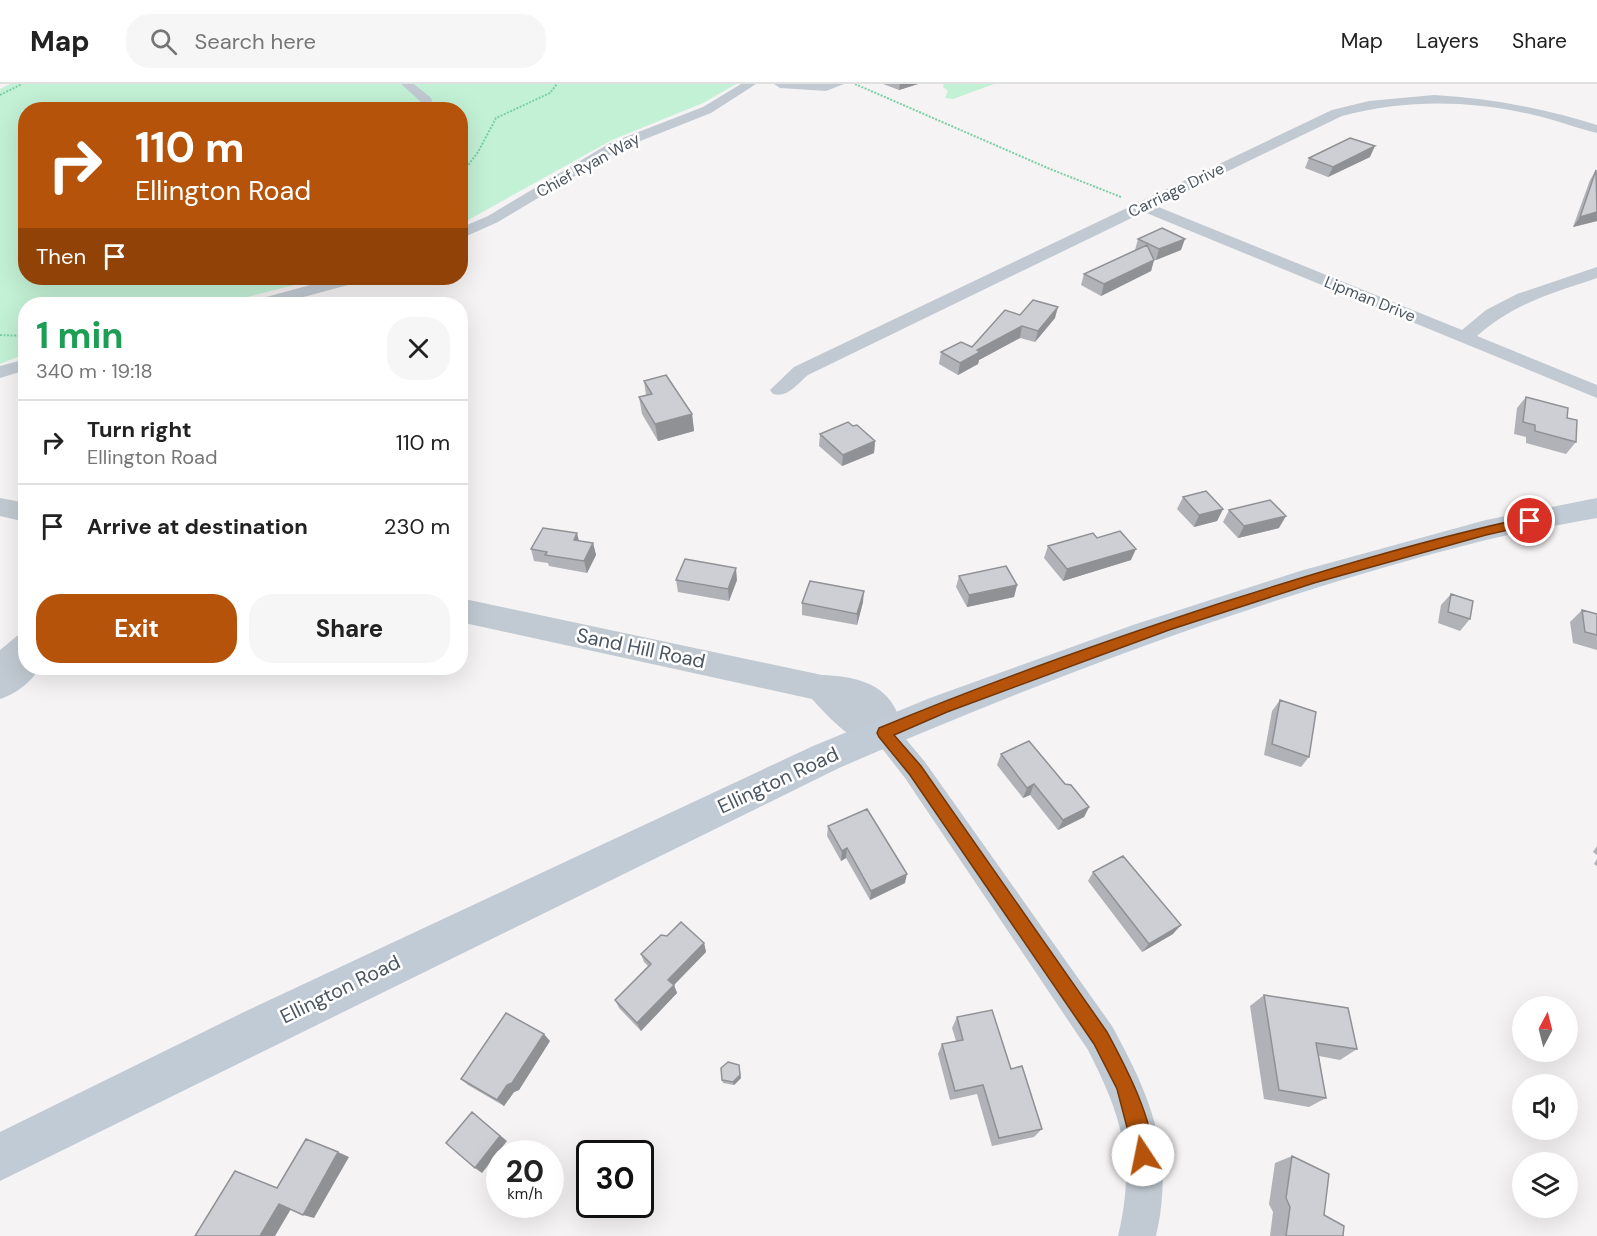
<!DOCTYPE html>
<html lang="en">
<head>
<meta charset="utf-8">
<style>
  body { margin:0; font-family:"DM Sans",sans-serif; background:#f6f6f6; color:#222; height:100vh; display:flex; flex-direction:column; font-size:22px; white-space:nowrap }
  * { box-sizing:border-box; margin:0 }
  p { font-size:20px; color:#767676 }
  .icon { flex:none; width:33px; height:33px; fill:none; stroke:currentColor; stroke-width:2; stroke-linecap:round; stroke-linejoin:round }
  .map { position:relative; flex:1; overflow:hidden }
  .details { position:absolute; left:18px; top:213px; width:450px; height:378px; display:flex; flex-direction:column; background:#fff; border-radius:24px; box-shadow:0 6px 24px #0002 }
  .details>* { flex:none }
  .hud { position:absolute; left:18px; top:18px; width:450px; height:183px; border-radius:24px; box-shadow:0 6px 24px #0002; background:#b45309; color:#fff; overflow:hidden }
  .needle { width:39px; rotate:7deg }
  .controls { position:absolute; left:1512px; top:912px; display:grid; gap:12px }
  .controls a { display:grid; place-items:center; width:66px; height:66px; border-radius:50%; background:#fff; box-shadow:0 6px 24px #0002; font-size:30px }
  .speed { position:absolute; left:486px; top:1056px; display:flex; gap:12px; font-size:30px; font-weight:700; text-align:center }
  .speed>* { display:grid; place-content:center; width:78px; height:78px; border-radius:50%; background:#fff; box-shadow:0 6px 24px #0002; line-height:1 }
  .speed small { font-size:15px; font-weight:400 }
  .speed .limit { border:3px solid #111; border-radius:9px; background:#fff; color:#111 }
  .pin { position:absolute; display:grid; place-items:center; width:51px; height:51px; color:#fff; margin:-26px; border:3px solid #fff; border-radius:50%; box-shadow:0 2px 6px #0007 }
  .me { position:absolute; width:66px; margin:-33px; rotate:349deg; stroke-linejoin:round; filter:drop-shadow(0 0 4px #0008) }
  .turn { display:flex; align-items:center; gap:21px; height:126px; padding:0 18px; font-size:27px }
  .turn .icon { width:78px; height:78px; stroke-width:2.5 }
  .turn b { display:block; font-size:42px; line-height:51px }
  .then { display:flex; align-items:center; height:57px; padding:0 18px; background:#0003; gap:12px; font-size:22px }
  .round { display:grid; place-items:center; flex:none; width:63px; height:63px; border-radius:24px; background:#f6f6f6 }
  .overview { display:flex; align-items:center; justify-content:space-between; height:102px; padding:0 18px }
  h1 { font-size:36px; font-weight:700; line-height:45px; color:#1e9e55 }
  .cta { display:flex; gap:12px; margin-top:auto; padding:12px 18px }
  .cta a { flex:1; height:69px; border-radius:24px; background:#b45309; color:#fff; font-size:24px; font-weight:700; line-height:69px; text-align:center }
  .cta a+a { background:#f6f6f6; color:#222 }
  ul { padding:0; list-style:none }
  li { display:flex; align-items:center; gap:18px; height:84px; padding:0 18px; border-top:2px solid #e0e0e0 }
  li div { flex:1 }
  li b { display:block; font-size:22px }
  li em { font-style:normal }
  header { display:flex; align-items:center; gap:36px; box-sizing:border-box; height:84px; padding:0 30px; background:#fff; border-bottom:2px solid #e0e0e0 }
  header strong { font-size:28px }
  nav { display:flex; gap:33px; margin-inline-start:auto; font-size:21px }
  .search { width:420px; height:54px; background:#f6f6f6; display:flex; align-items:center; gap:15px; box-sizing:border-box; padding:0 21px; border-radius:24px; color:#767676; font-size:22px }
  .map>svg:first-child { display:block }
  .green { fill:#c3f1d5 }
  .lines { fill:none; stroke-linecap:round; stroke-linejoin:round }
  .path { stroke:#7ad0a6; stroke-width:2; stroke-dasharray:2 1.5; stroke-linecap:butt }
  .minor { fill:#c1cad2; fill-rule:evenodd }
  .tertiary { fill:#c1cad2; fill-rule:evenodd }
  .secondary { fill:#c1cbd6; fill-rule:evenodd }
  .wall { fill:#b0b2b7 }
  .shaded-wall { fill:#909195 }
  .building { fill:#cdcfd5; stroke:#909195; stroke-width:1.5 }
  .route { fill:#b45309; stroke:#753606; stroke-width:1.5 }
  .labels { text-anchor:middle; dominant-baseline:central; stroke-width:5; stroke-linejoin:round; paint-order:stroke }
  .far-street-label { font-size:16px; fill:#4a5661; stroke:#fff }
  .street-label { font-size:20px; fill:#4a5661; stroke:#fff }
</style>
</head>
<body>
<header>
<strong>Map</strong>
<div class="search"><svg class="icon" aria-label="search" viewBox="0 0 24 24"><circle cx="10" cy="10" r="6"/><path d="M15 15l6 6"/></svg>Search here</div>
<nav><a>Map</a><a>Layers</a><a>Share</a></nav>
</header>
<div class="map">
<svg width="1597" height="1152" viewBox="0 0 1597 1152">
  <rect width="100%" height="100%" fill="#f5f3f3"/>
  <path class="green" d="M10 0H736L703 19 612 56 461 140 460 26H26V194H322L220 220H26L25 270 0 280V5Z
    M944 0H994L953 15 945 14 948 7 943 3Z"/>
  <g class="lines">
    <path class="path" d="M855 0 1050 85 1121 113
      M0 11 22 0
      M460 92 478 68 496 34 550 9 557 0
      M213 220 242 214
      M0 251 26 252"/>
    <path class="minor" d="M401 0H414L430 13 432 16 429 26H417L420 17Z
      M741 0H756L711 29 620 65 498 138 460 155V144L488 132 610 59 703 23Z
      M774 0H844L826 7 780 4Z
      M1434 11C1490 14 1543 24 1597 41V49C1576 44 1556 36 1534 31 1470 16 1406 15 1342 32L1156 122 1462 246 1486 226 1517 210 1597 183V194C1550 210 1515 219 1477 252L1597 301V314L1144 128 808 291C797 300 788 314 773 310L770 306 794 283 1332 26 1369 17Z
      M336 194H361L359 198 278 220H252L255 216Z
      M26 275V286L0 294V282Z
      M26 550V584H39C32 598 14 611 0 615V566L17 552Z
      M884 638 894 641 925 678 1112 942C1151 1013 1175 1070 1156 1152H1118C1136 1078 1122 1032 1088 966L905 694 870 649 874 641Z"/>
    <path class="tertiary" d="M0 414 26 419V438L0 432Z
      M460 514 822 591C852 592 884 598 897 628 902 639 902 649 896 659 862 671 833 638 812 615L460 538Z"/>
    <path class="secondary" d="M1597 414V434C1560 441 1522 447 1486 456 1267 511 1046 594 839 684L0 1097V1048L244 928 813 662 930 614 1133 541 1300 487 1486 436Z"/>
  </g>
  <path class="wall" d="M883 0H918L899 6Z
    M1370 73 1328 93 1305 84 1309 74Z
    M1596 86 1597 137 1573 143 1590 96Z
    M1138 155 1181 166 1156 176H1154L1151 187 1101 212 1081 201 1084 190 1135 166Z
    M1020 231 1055 234 1035 258 1020 254 979 276 978 280 958 291 939 280 941 268 972 263Z
    M644 297 692 330 694 347 658 357 642 330 639 313 646 311Z
    M1526 313 1567 334 1576 358 1566 370 1526 359V353L1514 350 1517 324Z
    M853 342 875 357 874 369 842 382 819 362 820 350Z
    M1183 413 1223 425 1217 437 1194 443 1177 425Z
    M1229 426 1279 444 1238 454 1223 438Z
    M1097 454 1131 476 1063 497 1044 474 1048 462Z
    M579 457 593 459 596 471 587 489 549 482 548 479 534 477 531 465Z
    M959 492 1017 501 1014 513 967 523 956 503Z
    M676 496H737L729 517 678 508Z
    M1451 510 1470 535 1460 547 1438 539 1441 521Z
    M863 518 857 541 802 531V519Z
    M1582 526 1597 530V566L1573 559 1570 538Z
    M1280 616 1309 673 1301 683 1264 671 1272 627Z
    M1001 670 1065 700 1089 723 1084 733 1058 746 1030 711 1023 714 997 681Z
    M828 742 905 799 870 816 846 774 841 777 827 752Z
    M1597 762V771L1593 768Z
    M1597 775V782L1594 780Z
    M1093 788 1173 850 1142 868 1088 797Z
    M704 859 706 868 674 901 677 909 641 947 619 924 615 916 648 882 644 878 641 870Z
    M1264 911 1357 965 1340 976 1319 972 1326 1014 1309 1023 1264 1015 1250 922Z
    M957 933 1011 985 1042 1045 1034 1053 992 1062 977 1010 950 1016 938 970 942 960 956 957 952 944Z
    M550 957 519 1006 514 1008 504 1022 468 1001 461 995Z
    M739 981 741 994 734 1001 723 999 722 996Z
    M1292 1072 1324 1131 1343 1152H1270L1273 1128 1269 1120 1275 1079Z"/>
  <path class="shaded-wall" d="M900 0H918L899 6Z
    M1375 62 1370 73 1328 93 1333 83Z
    M1597 128V137L1573 143 1580 133Z
    M1185 155 1181 166 1156 176 1159 165Z
    M1154 176 1151 187 1101 212 1104 200Z
    M1058 223 1055 234 1035 258 1038 247Z
    M1022 242 1020 254 979 276 978 280 958 291 960 279 977 266Z
    M692 330 694 347 658 357 655 340Z
    M875 357 874 369 842 382 843 371Z
    M1223 425 1217 437 1194 443 1199 431Z
    M1286 432 1279 444 1238 454 1244 442Z
    M577 449 580 461 574 456Z
    M593 459 596 471 587 489 584 477Z
    M1136 465 1131 476 1063 497 1067 485Z
    M736 484 737 496 729 517 728 505Z
    M1017 501 1014 513 967 523 969 511Z
    M864 507 863 518 857 541V530Z
    M1034 700 1030 711 1023 714 1027 704Z
    M1089 723 1084 733 1058 746 1063 736Z
    M847 764 846 774 841 777 842 767Z
    M907 790 905 799 870 816 871 807Z
    M1181 841 1173 850 1142 868 1149 860Z
    M704 859 706 868 671 904 668 896Z
    M674 901 677 909 641 947 637 939Z
    M544 950 550 957 519 1006 514 1008 504 1022 497 1016Z
    M740 991 741 994 734 1001 733 998Z
    M472 1028 507 1057 482 1089 475 1084Z
    M338 1068 349 1073 314 1134 303 1131Z
    M279 1120 291 1125 275 1152H260Z"/>
  <path class="building" d="M1350 54 1375 62 1333 83 1309 74Z
    M1596 86 1597 128 1580 133Z
    M1162 144 1185 155 1159 165 1138 155Z
    M1147 161 1154 176 1104 200 1084 190Z
    M1033 216 1058 223 1038 247 1022 242 977 266 980 268 960 279 941 268 961 258 972 263 1005 226 1020 231Z
    M666 291 692 330 655 340 639 313 652 310 644 297Z
    M1526 313 1568 324 1567 334 1577 336 1576 358 1535 347V341L1523 338Z
    M848 338 853 342 857 341 875 357 843 371 820 350Z
    M1206 407 1223 425 1199 431 1183 413Z
    M1270 416 1286 432 1244 442 1229 426Z
    M543 444 577 449 574 456 593 459 584 477 545 471 547 468 531 465Z
    M1120 447 1136 465 1067 485 1048 462 1093 449 1097 454Z
    M685 475 736 484 728 505 676 496Z
    M1006 482 1017 501 969 511 959 492Z
    M810 497 864 507 857 530 802 519Z
    M1451 510 1473 517 1470 535 1448 528Z
    M1582 526 1597 530V551L1585 548Z
    M1280 616 1316 628 1309 673 1272 660Z
    M1029 657 1065 700 1071 701 1089 723 1063 736 1034 700 1027 704 1001 670Z
    M867 725 907 790 871 807 847 764 842 767 828 742Z
    M1123 772 1181 841 1149 860 1093 788Z
    M681 838 704 859 668 896 674 901 637 939 615 916 651 880 641 870 661 851 667 852Z
    M1264 911 1348 924 1357 965 1316 959 1326 1014 1279 1006Z
    M992 926 1011 985 1022 982 1042 1045 999 1054 983 1001 955 1007 942 960 963 956 957 933Z
    M506 929 544 950 512 999 507 1001 497 1016 461 995Z
    M728 978 739 981 740 991 733 998 722 996 721 984Z
    M472 1028 500 1052 475 1084 446 1059Z
    M306 1055 338 1068 303 1131 279 1120 260 1152H195L235 1087 277 1104Z
    M1292 1072 1329 1090 1324 1131 1344 1142 1343 1152H1286L1290 1123 1286 1114Z"/>
  <path class="route" d="M1530 433 1536 437 1535 440 1486 451 1314 499 1169 546 947 628 894 651 921 682 1107 948C1121 974 1162 1049 1150 1078L1143 1080 1136 1078 1117 1005 1094 960 910 691 879 653 877 649 879 644C991 597 1108 556 1224 518 1325 486 1427 455 1530 433Z"/>
  <g class="labels">
    <g class="far-street-label">
      <text transform="translate(588 81) rotate(-29)">Chief Ryan Way</text>
      <text transform="translate(1176 106) rotate(-26)">Carriage Drive</text>
      <text transform="translate(1370 215) rotate(22)">Lipman Drive</text>
    </g>
    <g class="street-label">
      <text transform="translate(641 564) rotate(12)">Sand Hill Road</text>
      <text transform="translate(778 696) rotate(-25)">Ellington Road</text>
      <text transform="translate(340 905) rotate(-26)">Ellington Road</text>
    </g>
  </g>
</svg>
<div class="controls">
<a><svg class="needle" viewBox="-14 -14 28 28"><path d="M0-13l5 13h-10z" fill="#e53935"/><path d="M0 13l5-13h-10z" fill="#767676"/></svg></a>
<a><svg class="icon" aria-label="sound" viewBox="0 0 24 24"><path d="M4 9h4l5-4v14l-5-4H4zM17 9q2 3 0 6"/></svg></a>
<a><svg class="icon" aria-label="layers" viewBox="0 0 24 24"><path d="M12 4l9 5-9 5-9-5zM3 14l9 5 9-5"/></svg></a>
</div>
<div class="speed"><div>20<small>km/h</small></div><div class="limit">30</div></div>
<div class="pin" style="left:1530px;top:437px;background:#d93025"><svg class="icon" aria-label="arrive" viewBox="0 0 24 24"><path d="M6 21V4h12l-3 4 3 4H6"/></svg></div>
<svg class="me" style="left:1143px;top:1071px" viewBox="-20 -20 40 40"><circle r="19" fill="#fff"/><path d="M0-13L10 11 0 6-10 11z" fill="#b45309"/></svg>
<div class="hud">
<div class="turn"><svg class="icon" aria-label="right" viewBox="0 0 24 24"><path d="M7 20v-9h11M14 6l5 5-5 5"/></svg><div><b>110 m</b>Ellington Road</div></div>
<div class="then">Then<svg class="icon" aria-label="arrive" viewBox="0 0 24 24"><path d="M6 21V4h12l-3 4 3 4H6"/></svg></div>
</div>
<section class="details">
<div class="overview"><div><h1>1 min</h1><p>340 m · 19:18</p></div><a class="round"><svg class="icon" aria-label="close" viewBox="0 0 24 24"><path d="M6 6l12 12M18 6L6 18"/></svg></a></div>
<ul>
<li><svg class="icon" aria-label="right" viewBox="0 0 24 24"><path d="M7 20v-9h11M14 6l5 5-5 5"/></svg><div><b>Turn right</b><p>Ellington Road</p></div><em>110 m</em></li>
<li><svg class="icon" aria-label="arrive" viewBox="0 0 24 24"><path d="M6 21V4h12l-3 4 3 4H6"/></svg><div><b>Arrive at destination</b></div><em>230 m</em></li>
</ul>
<div class="cta"><a>Exit</a><a>Share</a></div>
</section>
</div>
</body>
</html>
